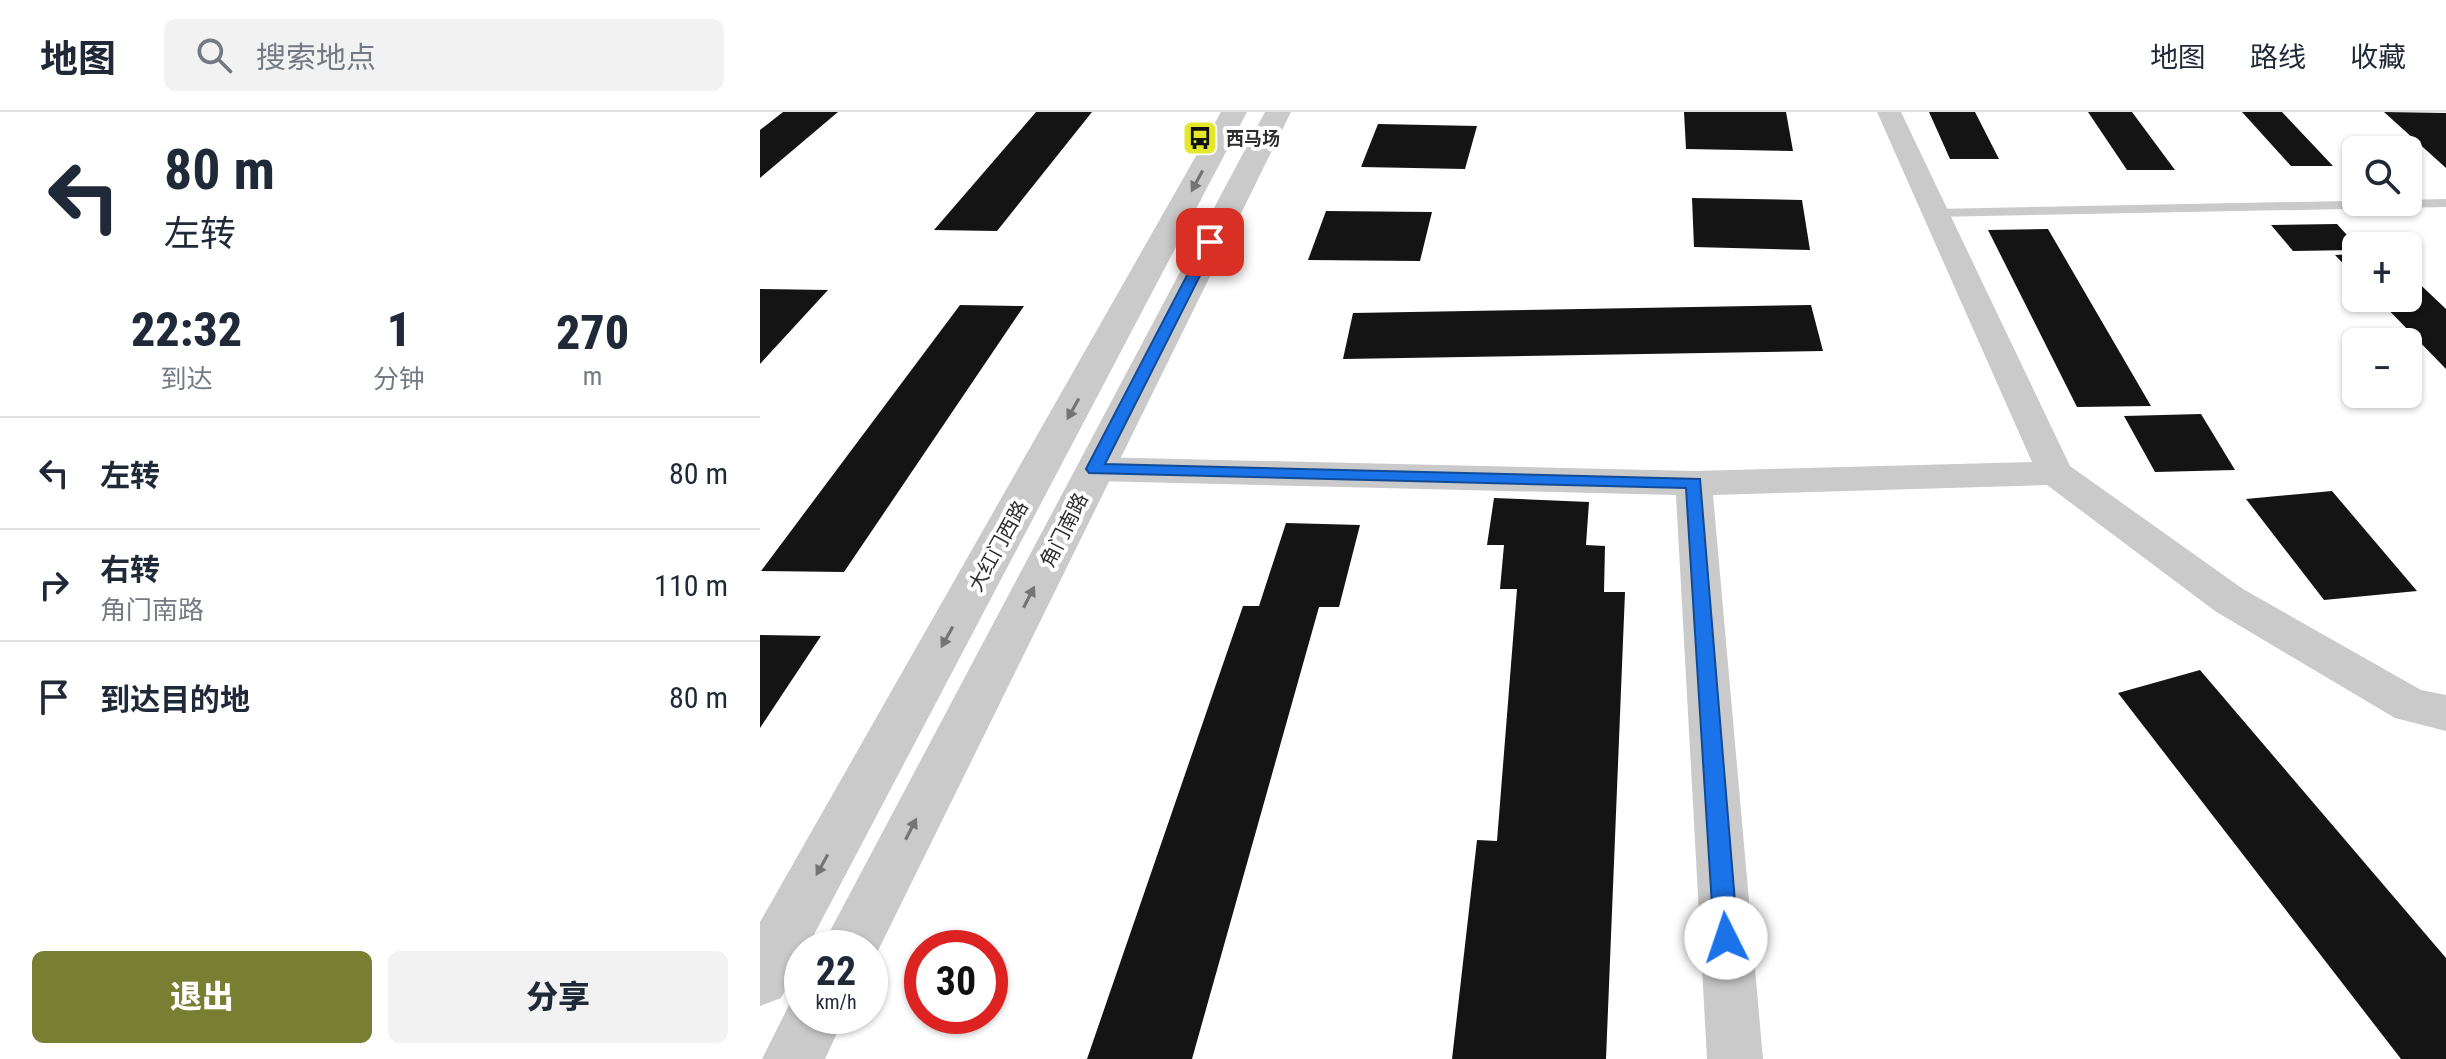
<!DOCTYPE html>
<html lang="zh">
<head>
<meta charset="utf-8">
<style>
  body { margin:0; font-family:"Roboto Condensed","Noto Sans SC",sans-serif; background:#f2f2f3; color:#1f2937; height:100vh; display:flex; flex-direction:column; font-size:30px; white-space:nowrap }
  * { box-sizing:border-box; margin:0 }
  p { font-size:26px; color:#747a83 }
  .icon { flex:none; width:44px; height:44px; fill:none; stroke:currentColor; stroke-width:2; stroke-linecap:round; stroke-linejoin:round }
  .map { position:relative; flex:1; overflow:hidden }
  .sheet { display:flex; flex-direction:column; background:#fff; width:760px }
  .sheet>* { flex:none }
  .top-card { background:#fff; color:#1f2937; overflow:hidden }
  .controls { position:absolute; left:1582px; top:24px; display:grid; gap:16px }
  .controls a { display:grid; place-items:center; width:80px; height:80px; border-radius:12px; background:#fff; box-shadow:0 2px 6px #0004; font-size:40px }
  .speed { position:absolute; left:24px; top:818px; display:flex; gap:16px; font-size:40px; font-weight:700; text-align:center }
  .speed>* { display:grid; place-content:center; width:104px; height:104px; border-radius:50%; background:#fff; box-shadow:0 2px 6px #0004; line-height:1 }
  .speed small { font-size:20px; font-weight:400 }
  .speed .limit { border:12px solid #d22; background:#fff; color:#111 }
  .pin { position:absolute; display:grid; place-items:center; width:68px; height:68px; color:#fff; margin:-34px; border-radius:16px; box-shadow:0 4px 12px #0006 }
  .me { position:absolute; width:88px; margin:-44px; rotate:356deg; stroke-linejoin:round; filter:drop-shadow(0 0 6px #0008) }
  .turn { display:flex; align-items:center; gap:28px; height:168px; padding:0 32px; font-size:36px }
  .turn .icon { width:104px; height:104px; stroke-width:2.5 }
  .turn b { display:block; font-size:56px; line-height:68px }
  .eta { display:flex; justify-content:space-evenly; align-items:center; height:136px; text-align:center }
  .eta b { font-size:48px; font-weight:800; line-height:56px }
  .action { display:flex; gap:16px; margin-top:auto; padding:16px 32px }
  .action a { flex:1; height:92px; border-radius:12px; background:#787f32; color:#fff; font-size:32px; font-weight:800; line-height:92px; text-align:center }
  .action a+a { background:#f2f2f3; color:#1f2937 }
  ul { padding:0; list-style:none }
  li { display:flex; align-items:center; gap:24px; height:112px; padding:0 32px; border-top:2px solid #e0e1e3 }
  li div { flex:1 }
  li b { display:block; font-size:30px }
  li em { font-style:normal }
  header { display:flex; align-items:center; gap:48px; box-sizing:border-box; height:112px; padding:0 40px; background:#fff; border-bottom:2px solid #e0e1e3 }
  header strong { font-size:38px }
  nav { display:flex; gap:44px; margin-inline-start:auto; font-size:28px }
  .search { width:560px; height:72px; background:#f2f2f3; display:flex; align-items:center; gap:20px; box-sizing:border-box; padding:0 28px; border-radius:12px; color:#747a83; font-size:30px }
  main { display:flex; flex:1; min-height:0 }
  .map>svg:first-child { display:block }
  .building { fill:#141414 }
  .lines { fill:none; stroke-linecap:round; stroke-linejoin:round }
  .service { fill:#cacaca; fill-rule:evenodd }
  .minor { fill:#cacaca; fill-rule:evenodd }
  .tertiary { fill:#cacaca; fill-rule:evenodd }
  .oneway { fill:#747474 }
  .route { fill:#1a73e8; stroke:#114b97; stroke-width:2 }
  .labels { text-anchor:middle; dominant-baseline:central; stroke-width:8; stroke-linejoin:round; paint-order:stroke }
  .far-poi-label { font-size:18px; font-weight:bold; fill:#2d2d2d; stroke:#fff; text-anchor:start }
  .street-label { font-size:20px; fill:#2d2d2d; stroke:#fff }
</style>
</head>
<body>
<header>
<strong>地图</strong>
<div class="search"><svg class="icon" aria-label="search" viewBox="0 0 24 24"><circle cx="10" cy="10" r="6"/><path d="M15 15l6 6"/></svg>搜索地点</div>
<nav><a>地图</a><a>路线</a><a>收藏</a></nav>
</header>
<main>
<section class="sheet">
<div class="top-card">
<div class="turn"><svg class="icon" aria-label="left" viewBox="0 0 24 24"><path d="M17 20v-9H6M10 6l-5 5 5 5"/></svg><div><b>80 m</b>左转</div></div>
</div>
<div class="eta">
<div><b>22:32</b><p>到达</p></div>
<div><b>1</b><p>分钟</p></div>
<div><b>270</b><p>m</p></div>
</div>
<ul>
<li><svg class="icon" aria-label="left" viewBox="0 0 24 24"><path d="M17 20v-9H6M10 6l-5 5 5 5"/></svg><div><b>左转</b></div><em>80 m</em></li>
<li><svg class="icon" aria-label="right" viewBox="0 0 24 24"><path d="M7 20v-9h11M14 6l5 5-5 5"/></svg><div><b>右转</b><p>角门南路</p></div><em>110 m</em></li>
<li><svg class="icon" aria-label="arrive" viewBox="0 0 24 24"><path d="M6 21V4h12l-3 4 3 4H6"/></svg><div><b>到达目的地</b></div><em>80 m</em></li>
</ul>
<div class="action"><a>退出</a><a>分享</a></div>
</section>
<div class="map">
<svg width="1686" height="947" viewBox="0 0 1686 947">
  <rect width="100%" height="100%" fill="#fff"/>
  <path class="building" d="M23 0H78L0 66V18Z
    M276 0H332L237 119 174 118Z
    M924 0H1026L1033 39 926 37Z
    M1169 0H1215L1239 47H1190Z
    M1328 0H1372L1415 58H1367Z
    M1482 0H1522L1573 54H1531Z
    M1624 0 1686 1V56Z
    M618 12 717 14 705 57 601 55Z
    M932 86 1042 88 1050 138 934 135Z
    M566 99 672 100 660 149 548 148Z
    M1577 112 1596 133V138L1533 139 1511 113Z
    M1288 117 1391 294 1317 295 1228 118Z
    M1596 142V165L1575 143Z
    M1648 161 1686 197V257L1617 186H1648Z
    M0 177 68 178 0 252Z
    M200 193 264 194 84 460 1 459Z
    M1051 193 1063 239 583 247 593 201Z
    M1441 302 1475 358 1395 360 1364 304Z
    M1572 379 1657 479 1564 488 1486 387Z
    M734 386 829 390 826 433 845 434 844 480H865L846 947H692L717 728 737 729 757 477H740L744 433H727Z
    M526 411 600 413 579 495H559L432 947H327L483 494H499Z
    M0 523 61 524 0 616Z
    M1440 558 1686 846V947H1641L1358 581Z"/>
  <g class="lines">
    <path class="service" d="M1686 87V95L1174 105 1167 101 1174 97Z"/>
    <path class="minor" d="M1117 0H1141L1310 354 1483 477 1661 578 1686 583V619L1635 606 1455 499 1287 373 953 383 1003 947H947L916 383 335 369 322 365 317 357 322 349 335 345 934 359 1272 350Z"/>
    <path class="tertiary" d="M461 0H487L47 836H42V846L21 886 0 894V810Z
      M505 0H531L110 855V836H61Z
      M42 880V904H85L65 947H2L34 883Z"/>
  </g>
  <defs><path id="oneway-solid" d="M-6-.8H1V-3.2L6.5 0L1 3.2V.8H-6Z" transform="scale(2)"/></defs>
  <g class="oneway">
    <use href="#oneway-solid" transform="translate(437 69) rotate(118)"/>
    <use href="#oneway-solid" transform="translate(313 297) rotate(119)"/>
    <use href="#oneway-solid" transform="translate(269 485) rotate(-63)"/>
    <use href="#oneway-solid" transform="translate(187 525) rotate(119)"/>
    <use href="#oneway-solid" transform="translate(151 717) rotate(-63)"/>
    <use href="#oneway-solid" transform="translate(62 753) rotate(119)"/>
  </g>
  <path class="route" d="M446 127 457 130 345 352 940 367 978 826 975 834 966 837 958 834 954 826 926 376 329 361 326 357Z"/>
  <defs>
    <symbol id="bus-square" viewBox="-11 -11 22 22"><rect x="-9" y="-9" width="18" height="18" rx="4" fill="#e4e82b" stroke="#fff"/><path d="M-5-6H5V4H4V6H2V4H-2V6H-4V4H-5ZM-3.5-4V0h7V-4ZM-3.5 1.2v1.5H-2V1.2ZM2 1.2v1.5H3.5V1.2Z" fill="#111"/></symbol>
  </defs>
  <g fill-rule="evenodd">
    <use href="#bus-square" x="420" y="6" width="40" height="40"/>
  </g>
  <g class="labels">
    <g class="far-poi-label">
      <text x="466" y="26">西马场</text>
    </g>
    <g class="street-label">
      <text transform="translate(304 418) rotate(-63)">角门南路</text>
      <text transform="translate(238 434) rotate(-61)">大红门西路</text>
    </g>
  </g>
</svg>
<div class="controls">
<a><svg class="icon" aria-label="search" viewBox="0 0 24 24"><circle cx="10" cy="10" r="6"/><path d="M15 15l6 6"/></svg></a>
<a>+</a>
<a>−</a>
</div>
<div class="speed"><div>22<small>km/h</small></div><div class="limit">30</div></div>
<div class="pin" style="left:450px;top:130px;background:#d93025"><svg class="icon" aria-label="arrive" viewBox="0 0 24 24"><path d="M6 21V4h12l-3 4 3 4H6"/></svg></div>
<svg class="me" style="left:966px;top:826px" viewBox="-20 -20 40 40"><circle r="19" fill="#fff"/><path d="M0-13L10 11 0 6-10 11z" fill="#1a73e8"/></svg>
</div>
</main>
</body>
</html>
